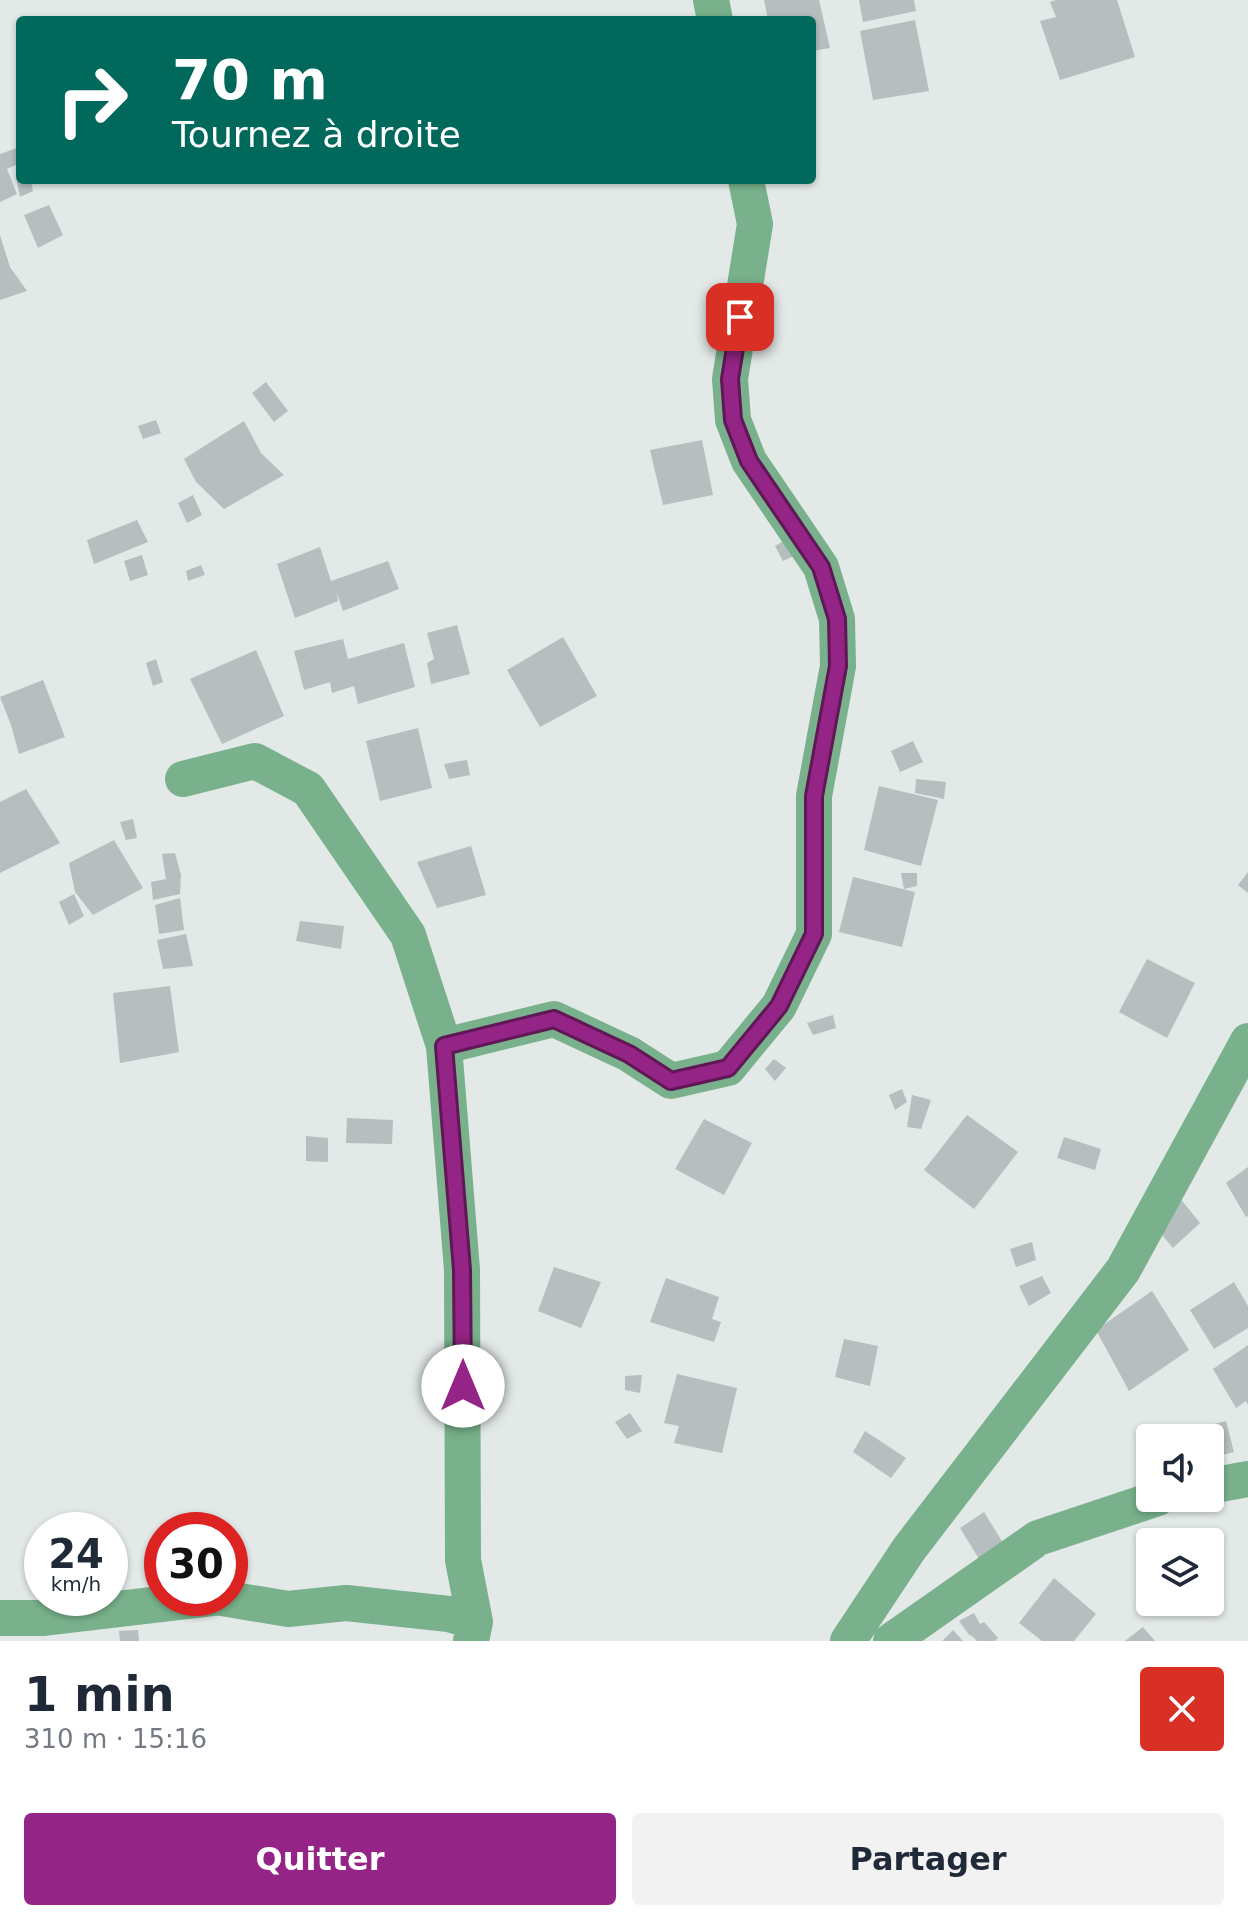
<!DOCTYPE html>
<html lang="fr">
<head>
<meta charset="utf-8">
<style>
  body { margin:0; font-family:"DejaVu Sans",sans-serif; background:#f2f2f3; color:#1f2937; height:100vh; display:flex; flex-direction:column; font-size:30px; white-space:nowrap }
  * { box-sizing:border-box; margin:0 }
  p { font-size:26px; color:#747a83 }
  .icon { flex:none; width:44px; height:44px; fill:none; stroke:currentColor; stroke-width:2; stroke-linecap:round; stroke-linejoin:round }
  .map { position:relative; height:1641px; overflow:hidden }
  .sheet { display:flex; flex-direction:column; background:#fff; flex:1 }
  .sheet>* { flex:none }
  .guide { position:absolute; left:16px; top:16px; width:800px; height:168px; border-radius:8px; box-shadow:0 2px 6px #0004; background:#00695c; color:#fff; overflow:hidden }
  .tools { position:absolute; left:1136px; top:1424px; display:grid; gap:16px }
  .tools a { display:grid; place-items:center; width:88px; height:88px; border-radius:8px; background:#fff; box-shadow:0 2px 6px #0004; font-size:40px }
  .speed { position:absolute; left:24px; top:1512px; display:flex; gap:16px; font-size:40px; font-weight:700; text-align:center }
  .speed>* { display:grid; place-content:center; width:104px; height:104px; border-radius:50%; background:#fff; box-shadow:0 2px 6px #0004; line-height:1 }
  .speed small { font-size:20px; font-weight:400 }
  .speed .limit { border:12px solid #d22; background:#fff; color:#111 }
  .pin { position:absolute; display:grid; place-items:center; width:68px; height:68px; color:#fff; margin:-34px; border-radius:16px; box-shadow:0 4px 12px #0006 }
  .me { position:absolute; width:88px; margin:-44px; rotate:0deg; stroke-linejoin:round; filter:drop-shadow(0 0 6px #0008) }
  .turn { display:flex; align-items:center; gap:28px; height:168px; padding:0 24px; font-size:36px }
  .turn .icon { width:104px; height:104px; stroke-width:2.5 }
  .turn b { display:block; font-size:56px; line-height:68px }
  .round { display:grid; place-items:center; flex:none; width:84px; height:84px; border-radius:8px; background:#f2f2f3 }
  .head { display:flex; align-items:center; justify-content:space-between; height:136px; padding:0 24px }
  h1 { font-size:48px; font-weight:600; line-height:60px }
  .primary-button { display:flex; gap:16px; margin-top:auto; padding:16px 24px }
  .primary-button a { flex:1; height:92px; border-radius:8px; background:#942485; color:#fff; font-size:32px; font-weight:600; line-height:92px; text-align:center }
  .primary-button a+a { background:#f2f2f3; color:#1f2937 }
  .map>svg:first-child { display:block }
  .building { fill:#b7bebf }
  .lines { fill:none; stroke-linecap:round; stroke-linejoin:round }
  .minor { stroke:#78b18b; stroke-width:36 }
  .route-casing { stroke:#601756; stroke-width:20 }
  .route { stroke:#942485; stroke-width:14 }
</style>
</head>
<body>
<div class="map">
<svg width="1248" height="1641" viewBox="0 0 1248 1641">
  <rect width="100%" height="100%" fill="#e2e9e7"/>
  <path class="building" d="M764 0H819L830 48 812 51V20H768Z
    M859 0H914L916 11 863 22Z
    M1056 0H1117L1135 57 1060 80 1040 21 1056 17 1050 2Z
    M915 20 929 91 873 100 860 31Z
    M20 147V163L7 169 17 194 0 202V154Z
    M20 177V180H31L33 191 20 197 16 178Z
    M49 205 63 235 38 248 24 215Z
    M0 235 10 267 27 291 0 300Z
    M266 382 288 411 274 422 252 393Z
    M156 420 161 433 143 439 138 426Z
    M244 421 261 453 284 475 224 509 196 482 184 459Z
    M702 440 713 495 663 505 650 450Z
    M193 495 202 515 187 523 178 503Z
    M137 520 148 542 94 564 87 540Z
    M794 535 803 552 783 561 775 546Z
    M320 547 331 581 388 561 399 589 343 611 337 593 338 601 295 618 277 564Z
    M142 555 148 575 130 581 124 561Z
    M201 565 205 575 188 581 186 571Z
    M457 625 470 674 431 684 427 663 434 659 427 633Z
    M563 637 597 696 540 727 507 670Z
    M343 639 348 659 404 643 415 687 358 704 354 686 332 693 330 682 304 690 294 651Z
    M256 650 284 716 222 744 190 679Z
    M156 659 163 682 153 686 146 663Z
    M43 680 65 737 19 754 11 725 0 697Z
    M418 728 432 788 380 801 366 741Z
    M913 741 923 762 900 772 891 751Z
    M467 760 470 775 449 779 444 764Z
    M916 779 946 782 944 799 915 793Z
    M879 786 938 800 921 866 864 850Z
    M26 789 60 843 0 873V802Z
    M133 819 137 838 126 840 120 822Z
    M114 840 143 888 93 915 75 892 69 863Z
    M471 846 486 895 437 908 417 862Z
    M175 853 181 875 180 894 153 900 151 882 166 879 162 854Z
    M1248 872V893L1238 885Z
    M901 873H917V886L904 889Z
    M853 877 915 892 902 947 839 932Z
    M74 894 84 916 69 925 59 902Z
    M180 898 184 930 159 934 155 905Z
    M300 921 344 926 341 949 296 941Z
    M186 934 193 966 163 969 157 940Z
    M1147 959 1195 983 1167 1038 1119 1012Z
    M170 986 179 1052 120 1063 113 993Z
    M833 1015 836 1028 813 1035 807 1023Z
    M774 1059 786 1068 775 1081 765 1069Z
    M902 1089 907 1102 895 1110 889 1095Z
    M912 1095 931 1100 921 1129 907 1127Z
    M967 1115 1018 1152 974 1209 924 1170Z
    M347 1118 393 1120 392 1144 346 1143Z
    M704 1119 752 1143 724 1195 675 1169Z
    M306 1136 328 1138V1162L306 1161Z
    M1064 1137 1101 1149 1095 1170 1057 1158Z
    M1248 1167V1216L1246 1217 1226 1183Z
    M1179 1197 1200 1223 1173 1248 1151 1222Z
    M1032 1242 1036 1260 1016 1267 1010 1249Z
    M554 1267 601 1282 581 1328 538 1311Z
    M1042 1276 1051 1293 1029 1306 1019 1286Z
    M666 1278 719 1297 712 1319 721 1322 714 1342 650 1322Z
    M1234 1282 1248 1306V1328L1214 1349 1190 1310Z
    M1152 1291 1189 1350 1129 1391 1096 1330Z
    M844 1339 878 1346 870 1386 835 1377Z
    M1248 1345V1405L1246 1401 1236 1408 1213 1369Z
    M677 1374 737 1388 722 1453 674 1443 679 1426 664 1423Z
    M642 1375 640 1393 625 1390V1376Z
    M630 1413 642 1431 627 1439 615 1422Z
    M1226 1421 1234 1452 1210 1458V1438H1180L1179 1433Z
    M865 1431 906 1458 891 1478 853 1452Z
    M984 1512 1008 1551 984 1567 960 1528Z
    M1054 1578 1096 1614 1074 1641H1042L1019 1623Z
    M974 1613 980 1624 984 1622 998 1638 995 1641H977L971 1635 970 1636 959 1621Z
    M1143 1627 1155 1641H1125Z
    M138 1630 139 1641H120L119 1631Z
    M953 1630 963 1641H942Z"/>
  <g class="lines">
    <path class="minor" d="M711 0 715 20
      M183 779 255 761 308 789 408 935 444 1046 462 1270 463 1560 475 1622 471 1641
      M444 1046 554 1019 629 1054 671 1081 728 1068 779 1006 814 934V796L838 666 837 619 821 567 749 461 733 420 730 379 755 224 746 180
      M1210 1486 1248 1479
      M222 1598 288 1609 346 1603 449 1614 475 1622
      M0 1618H42L212 1598
      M848 1641 909 1549 1123 1270 1248 1041
      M891 1641 1038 1538 1158 1498"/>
  </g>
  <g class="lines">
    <defs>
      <path id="route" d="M463 1386 462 1270 444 1046 554 1019 629 1054 671 1081 728 1068 779 1006 814 934V796L838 666 837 619 821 567 749 461 733 420 730 379 740 317"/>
    </defs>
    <use href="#route" class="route-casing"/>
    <use href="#route" class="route"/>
  </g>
</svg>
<div class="tools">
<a><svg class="icon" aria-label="sound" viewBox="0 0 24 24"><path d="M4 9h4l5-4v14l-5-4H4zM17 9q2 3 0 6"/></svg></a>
<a><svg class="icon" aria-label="layers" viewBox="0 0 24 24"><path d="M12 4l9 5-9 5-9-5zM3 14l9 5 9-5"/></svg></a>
</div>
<div class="speed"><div>24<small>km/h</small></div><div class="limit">30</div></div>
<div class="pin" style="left:740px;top:317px;background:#d93025"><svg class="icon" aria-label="arrive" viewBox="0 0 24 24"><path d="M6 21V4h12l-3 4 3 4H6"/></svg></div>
<svg class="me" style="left:463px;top:1386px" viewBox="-20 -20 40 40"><circle r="19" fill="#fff"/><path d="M0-13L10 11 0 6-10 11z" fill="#942485"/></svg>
<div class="guide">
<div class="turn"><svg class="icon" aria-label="right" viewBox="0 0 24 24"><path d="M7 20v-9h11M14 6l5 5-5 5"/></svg><div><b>70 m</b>Tournez à droite</div></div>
</div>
</div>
<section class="sheet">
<div class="head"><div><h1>1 min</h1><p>310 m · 15:16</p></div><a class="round" style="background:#d93025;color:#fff"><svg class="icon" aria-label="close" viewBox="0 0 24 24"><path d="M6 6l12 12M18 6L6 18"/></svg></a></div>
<div class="primary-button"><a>Quitter</a><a>Partager</a></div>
</section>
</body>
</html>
